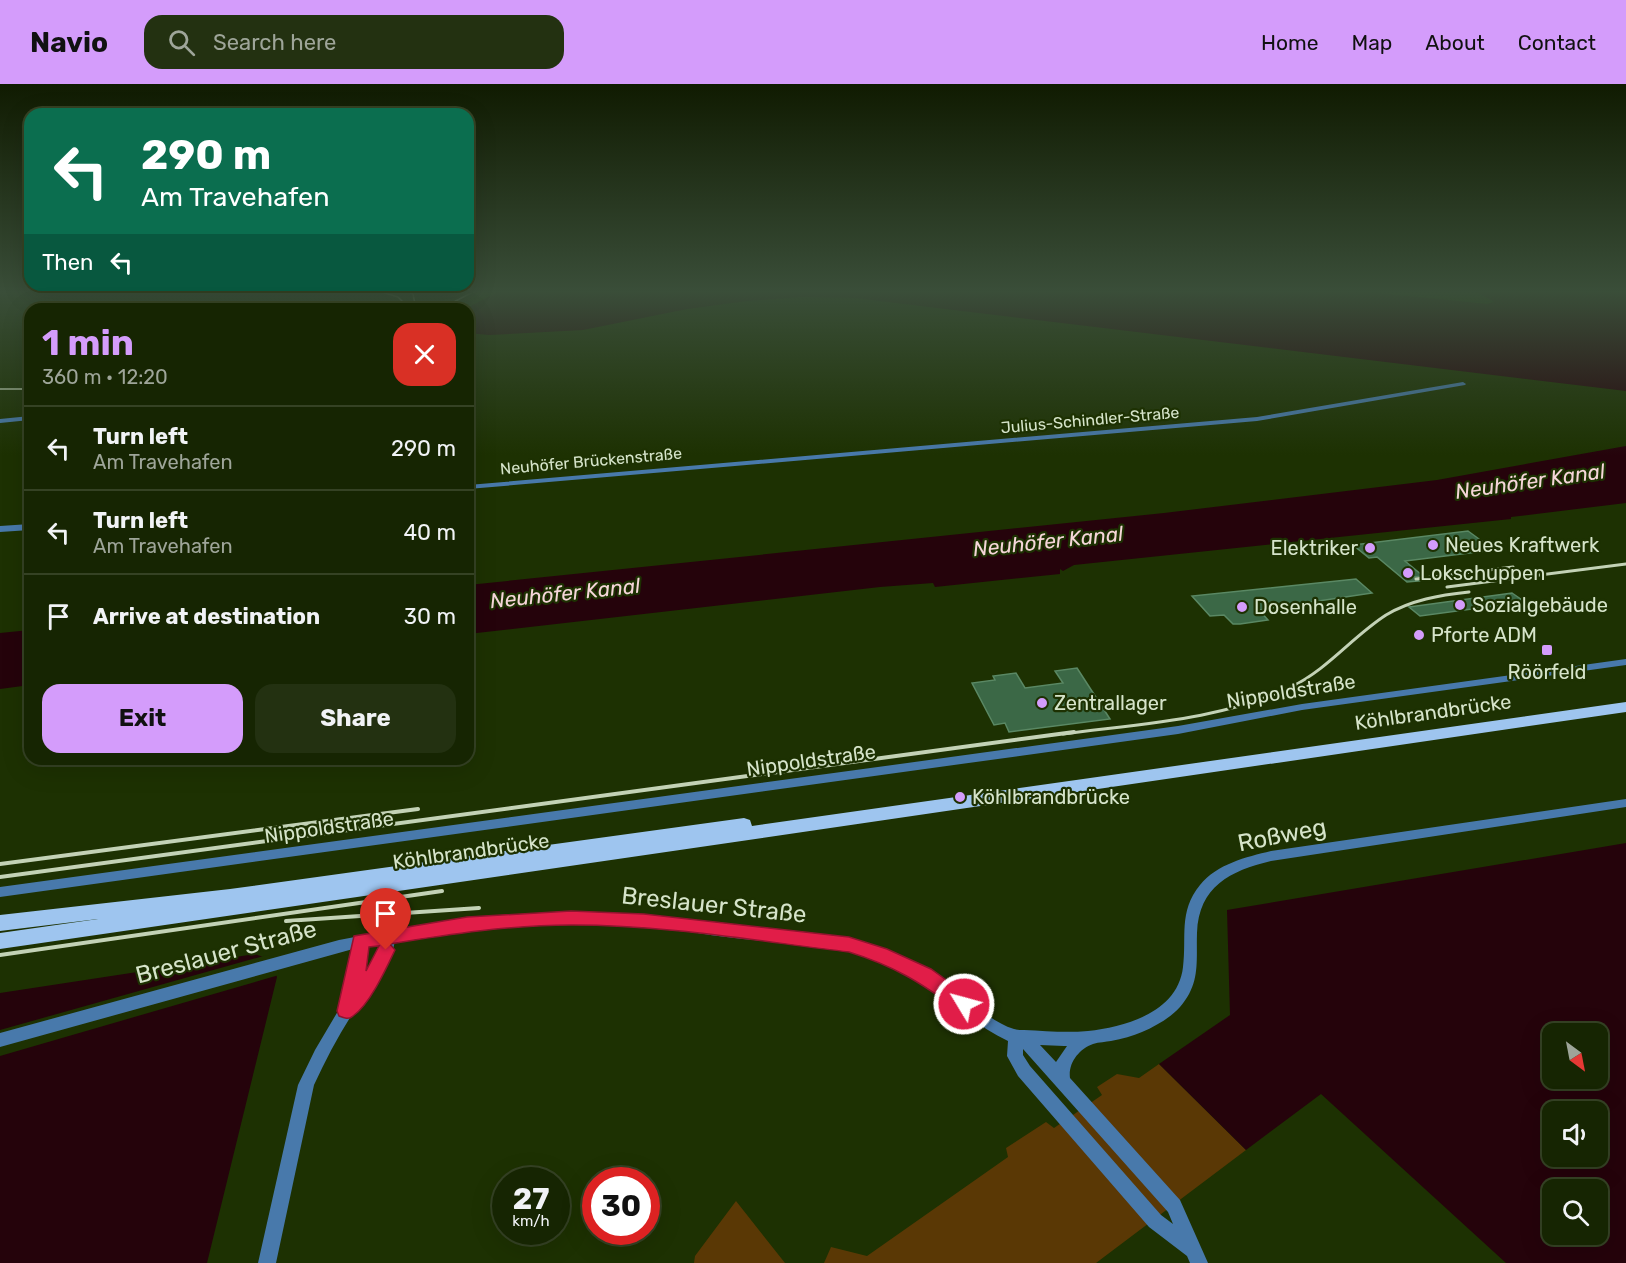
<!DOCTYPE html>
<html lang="en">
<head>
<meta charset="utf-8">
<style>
  body { margin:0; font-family:Rubik,sans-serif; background:#233111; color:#f1f3f6; height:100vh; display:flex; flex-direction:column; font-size:22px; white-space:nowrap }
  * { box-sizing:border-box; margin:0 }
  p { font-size:20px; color:#9ea599 }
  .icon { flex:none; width:33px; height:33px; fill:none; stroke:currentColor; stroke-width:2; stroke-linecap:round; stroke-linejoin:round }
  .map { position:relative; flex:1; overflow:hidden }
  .panel { position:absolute; left:24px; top:219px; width:450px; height:462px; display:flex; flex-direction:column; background:#162502; border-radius:18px; box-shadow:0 6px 24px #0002,0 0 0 2px #354224 }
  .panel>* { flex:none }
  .banner { position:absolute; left:24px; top:24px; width:450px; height:183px; border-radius:18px; box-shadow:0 6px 24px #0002,0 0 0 2px #354224; background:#0b6e4f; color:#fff; overflow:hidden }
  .needle { width:39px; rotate:148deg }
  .fabs { position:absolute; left:1542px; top:939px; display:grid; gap:12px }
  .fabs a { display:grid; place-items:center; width:66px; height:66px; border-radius:12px; background:#162502; box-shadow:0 6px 24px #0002,0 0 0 2px #354224; font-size:30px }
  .speed { position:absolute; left:492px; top:1083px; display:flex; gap:12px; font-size:30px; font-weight:700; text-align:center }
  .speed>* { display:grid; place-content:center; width:78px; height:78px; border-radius:50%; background:#162502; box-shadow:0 6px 24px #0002,0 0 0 2px #354224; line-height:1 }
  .speed small { font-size:15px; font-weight:400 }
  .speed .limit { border:9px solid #d22; background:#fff; color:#111 }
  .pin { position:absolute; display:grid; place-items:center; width:51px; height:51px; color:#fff; margin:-62px -26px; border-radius:50% 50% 50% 0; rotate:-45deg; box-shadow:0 0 6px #0007 }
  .pin .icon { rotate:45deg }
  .me { position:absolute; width:66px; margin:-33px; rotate:307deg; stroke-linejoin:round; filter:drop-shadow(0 0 4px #0008) }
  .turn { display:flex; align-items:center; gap:21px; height:126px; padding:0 18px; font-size:27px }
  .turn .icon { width:78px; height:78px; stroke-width:2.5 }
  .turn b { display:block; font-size:42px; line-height:51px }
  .then { display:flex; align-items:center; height:57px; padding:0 18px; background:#0003; gap:12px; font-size:22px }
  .round { display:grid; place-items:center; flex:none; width:63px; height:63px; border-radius:18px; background:#233111 }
  .summary { display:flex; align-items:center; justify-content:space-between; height:102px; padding:0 18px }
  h1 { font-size:36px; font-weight:700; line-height:45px; color:#d49cfb }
  .cta { display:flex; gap:12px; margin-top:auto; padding:12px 18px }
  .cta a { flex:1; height:69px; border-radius:18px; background:#d49cfb; color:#111; font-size:24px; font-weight:700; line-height:69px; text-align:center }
  .cta a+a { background:#233111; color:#f1f3f6 }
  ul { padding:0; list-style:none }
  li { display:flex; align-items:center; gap:18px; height:84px; padding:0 18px; border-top:2px solid #354224 }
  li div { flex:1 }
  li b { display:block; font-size:22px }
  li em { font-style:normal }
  header { display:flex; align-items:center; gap:36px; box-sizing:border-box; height:84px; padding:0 30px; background:#d49cfb; color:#111 }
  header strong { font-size:28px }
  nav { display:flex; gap:33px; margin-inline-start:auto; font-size:21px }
  .search { width:420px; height:54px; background:#233111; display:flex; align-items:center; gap:15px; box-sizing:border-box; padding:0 21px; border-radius:18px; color:#9ea599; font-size:22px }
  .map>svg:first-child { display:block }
  .green { fill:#5a3805 }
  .water { fill:#25030b; fill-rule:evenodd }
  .pier { fill:#1d3102 }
  .building { fill:#3b6846; stroke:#5a8864; stroke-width:1.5 }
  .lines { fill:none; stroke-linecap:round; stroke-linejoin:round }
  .street { fill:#4879ab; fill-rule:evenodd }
  .primary { fill:#9ec5ef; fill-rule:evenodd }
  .rail-far2 { stroke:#c3d2b6; stroke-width:1.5 }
  .rail-far1 { stroke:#c3d2b6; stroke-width:3 }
  .rail { stroke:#c3d2b6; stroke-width:4 }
  .route { fill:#e11d48; stroke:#92132f; stroke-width:1.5; fill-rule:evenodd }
  .poi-dot { fill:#d49cfb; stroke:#1d3102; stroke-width:2 }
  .labels { text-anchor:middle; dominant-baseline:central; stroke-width:4.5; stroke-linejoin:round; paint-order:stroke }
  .far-street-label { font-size:16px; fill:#d6e4ca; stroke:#1d3102 }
  .poi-label { font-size:20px; fill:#d6e4ca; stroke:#1d3102; text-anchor:start }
  .street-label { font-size:20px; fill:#d6e4ca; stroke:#1d3102 }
  .water-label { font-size:21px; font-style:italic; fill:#f6d6d9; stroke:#1d3102 }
  .near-street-label { font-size:24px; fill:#d6e4ca; stroke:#1d3102 }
</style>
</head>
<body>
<header>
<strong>Navio</strong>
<div class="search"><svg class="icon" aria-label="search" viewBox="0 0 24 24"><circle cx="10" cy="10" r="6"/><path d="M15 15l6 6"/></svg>Search here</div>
<nav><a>Home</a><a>Map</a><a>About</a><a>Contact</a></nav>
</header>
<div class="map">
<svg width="1626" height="1179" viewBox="0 0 1626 1179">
  <rect width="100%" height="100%" fill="#1d3102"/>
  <path class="green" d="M1159 980 1246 1066 1096 1179H824L831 1163 867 1172 1008 1073 1006 1064 1046 1038 1054 1044 1102 1011 1097 1003 1117 990 1139 994Z
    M736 1117 785 1179H694L695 1172Z"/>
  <path class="water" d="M501 206H1350L1487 220 1494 218 1474 206H1626V307L855 214 802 213 747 217 687 225 583 246 489 251 468 249V225H465Z
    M1626 362V419L1511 433V435L1074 481 1063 487 1060 485V490L935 503 933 499 880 503 468 550V501L1164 429 1437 396Z
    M30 546V601L0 605V549Z
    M1626 759V1179H1506L1321 1010 1246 1066 1159 980 1230 931 1227 826ZM1552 950H1598V994H1552ZM1552 1028H1598V1072H1552ZM1552 1106H1598V1150H1552Z
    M255 870 271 876 277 893 207 1179H0V909Z"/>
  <path class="pier" d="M267 871 274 874 279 891 0 972V946Z"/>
  <path class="building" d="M1468 447 1494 466 1405 477 1423 492 1414 493 1419 497 1407 498 1377 473 1369 474 1353 461Z
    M1356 495 1372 509 1259 526 1268 536 1240 540H1233L1224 531 1210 532 1192 512Z
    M1512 509 1525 518 1420 532 1409 523Z
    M1077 584 1110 635 1009 648 1005 639 994 641 972 599 995 596 993 592 1016 589 1025 604 1063 599 1055 587Z"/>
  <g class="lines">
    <path class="street" d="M1463 298 1466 300 1465 301 1257 337 468 405V401L1257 333Z
      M30 332V336L0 339V335Z
      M30 440V446L0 448V442Z
      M1626 575V581L1302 626 1178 650 0 813V803L1178 642 1302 620Z
      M1626 715V723L1271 777C1230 787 1199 802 1197 849 1196 877 1201 899 1180 923 1170 934 1156 942 1142 948 1133 952 1122 955 1111 957 1106 958 1099 958 1093 960 1079 965 1068 979 1070 994L1180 1116 1208 1179H1190L1187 1172 1149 1143 1018 992 1007 972 1008 957C965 937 934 899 890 880 844 861 793 860 743 855 704 851 665 843 626 841 549 835 471 843 395 857 389 887 368 907 351 932 337 954 325 977 314 1001L276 1179H258L298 1001 315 966 341 922 353 865 0 963V949L339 856C432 838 525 825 621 830 660 831 699 839 738 844 785 849 831 850 876 863 904 872 928 886 952 903 970 917 991 938 1014 945 1018 946 1019 946 1024 946 1046 947 1066 949 1088 947 1126 943 1178 928 1183 883 1187 853 1178 828 1200 801 1217 780 1246 773 1271 767ZM380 859 370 884 362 895 367 862ZM1040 961 1064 962H1067L1056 978ZM1023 965 1168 1128 1173 1140 1161 1131 1030 982 1023 971Z"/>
    <path class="primary" d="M1626 618V628L0 865V849L98 835 0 847V831L230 805 744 734 750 736 752 742Z"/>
    <path class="rail-far2" d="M375 206 398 213 410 225
      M406 206 413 210 416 225
      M440 225 477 206
      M0 305H30"/>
    <path class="rail-far1" d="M1416 495 1513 483
      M1447 503 1626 480
      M1063 650C1138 640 1222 636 1291 603 1328 585 1352 553 1386 531 1411 516 1440 511 1469 508"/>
    <path class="rail" d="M0 780 418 725
      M0 793 1074 648
      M286 837 479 824
      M0 871 442 807"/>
  </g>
  <linearGradient id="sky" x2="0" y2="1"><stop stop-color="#101b01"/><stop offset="0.56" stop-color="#3a4e39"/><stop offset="1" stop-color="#3a4e39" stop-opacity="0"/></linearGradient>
  <rect width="1626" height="371" fill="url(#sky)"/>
  <path class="route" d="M571 827 644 830 849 853 887 865 931 885 971 914 974 920 971 926 964 928 958 926C920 898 894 882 849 868 757 857 665 841 572 841 511 841 450 850 390 860L395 866C386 885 370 920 353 932 349 936 344 934 339 932L337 927 354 852 467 833ZM379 862 366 887 369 863Z"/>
  <g class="poi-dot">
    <circle cx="1433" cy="461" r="6"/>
    <circle cx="1370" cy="464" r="6"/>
    <circle cx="1408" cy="489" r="6"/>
    <circle cx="1460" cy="521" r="6"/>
    <circle cx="1242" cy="523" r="6"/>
    <circle cx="1419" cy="551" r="6"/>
    <rect x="1541" y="560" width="12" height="12" rx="3"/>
    <circle cx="1042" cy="619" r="6"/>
    <circle cx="960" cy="713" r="6"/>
  </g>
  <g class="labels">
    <g class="far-street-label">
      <text transform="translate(1090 336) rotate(-5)">Julius-Schindler-Straße</text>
      <text transform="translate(591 377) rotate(-5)">Neuhöfer Brückenstraße</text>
    </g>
    <g class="poi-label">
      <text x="1445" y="461">Neues Kraftwerk</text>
      <text x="1358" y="464" text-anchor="end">Elektriker</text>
      <text x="1420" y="489">Lokschuppen</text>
      <text x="1472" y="521">Sozialgebäude</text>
      <text x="1254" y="523">Dosenhalle</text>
      <text x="1431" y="551">Pforte ADM</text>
      <text x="1547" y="588" text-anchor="middle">Röörfeld</text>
      <text x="1054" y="619">Zentrallager</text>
      <text x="972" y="713">Köhlbrandbrücke</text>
    </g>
    <g class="street-label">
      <text transform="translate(1291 607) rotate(-9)">Nippoldstraße</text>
      <text transform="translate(1433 628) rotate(-8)">Köhlbrandbrücke</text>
      <text transform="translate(811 676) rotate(-8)">Nippoldstraße</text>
      <text transform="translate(329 743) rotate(-8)">Nippoldstraße</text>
      <text transform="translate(471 767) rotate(-8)">Köhlbrandbrücke</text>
    </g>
    <g class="water-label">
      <text transform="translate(1530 397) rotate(-8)">Neuhöfer Kanal</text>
      <text transform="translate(1048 457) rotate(-6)">Neuhöfer Kanal</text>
      <text transform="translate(565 509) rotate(-6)">Neuhöfer Kanal</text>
    </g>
    <g class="near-street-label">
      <text transform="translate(1282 751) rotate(-11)">Roßweg</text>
      <text transform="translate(714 821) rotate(6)">Breslauer Straße</text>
      <text transform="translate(226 868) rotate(-15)">Breslauer Straße</text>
    </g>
  </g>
</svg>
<div class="fabs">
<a><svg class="needle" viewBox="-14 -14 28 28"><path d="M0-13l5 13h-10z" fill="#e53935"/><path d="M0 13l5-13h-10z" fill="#9ea599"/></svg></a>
<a><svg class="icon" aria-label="sound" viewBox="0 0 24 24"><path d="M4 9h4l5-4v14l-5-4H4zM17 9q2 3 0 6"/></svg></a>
<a><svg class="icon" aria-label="search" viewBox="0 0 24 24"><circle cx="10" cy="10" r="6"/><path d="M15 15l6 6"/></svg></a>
</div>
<div class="speed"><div>27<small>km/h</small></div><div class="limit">30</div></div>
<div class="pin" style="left:386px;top:866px;background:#d93025"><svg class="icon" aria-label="arrive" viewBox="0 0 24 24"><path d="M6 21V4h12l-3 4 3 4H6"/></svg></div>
<svg class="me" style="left:964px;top:920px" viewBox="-20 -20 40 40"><circle r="17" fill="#e11d48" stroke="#fff" stroke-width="3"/><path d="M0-11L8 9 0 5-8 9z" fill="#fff"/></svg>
<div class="banner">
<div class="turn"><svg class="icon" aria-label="left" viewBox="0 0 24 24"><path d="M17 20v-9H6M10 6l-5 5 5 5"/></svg><div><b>290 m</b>Am Travehafen</div></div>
<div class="then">Then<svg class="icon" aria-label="left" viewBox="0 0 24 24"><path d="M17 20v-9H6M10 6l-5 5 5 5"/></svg></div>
</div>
<section class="panel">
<div class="summary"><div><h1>1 min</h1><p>360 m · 12:20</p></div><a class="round" style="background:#d93025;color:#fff"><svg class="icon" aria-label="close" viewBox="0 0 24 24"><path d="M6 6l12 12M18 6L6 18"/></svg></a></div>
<ul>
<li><svg class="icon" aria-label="left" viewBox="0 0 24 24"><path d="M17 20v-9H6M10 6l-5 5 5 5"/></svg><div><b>Turn left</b><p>Am Travehafen</p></div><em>290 m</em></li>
<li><svg class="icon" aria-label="left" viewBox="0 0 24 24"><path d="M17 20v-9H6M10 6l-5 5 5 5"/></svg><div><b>Turn left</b><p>Am Travehafen</p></div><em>40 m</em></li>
<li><svg class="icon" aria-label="arrive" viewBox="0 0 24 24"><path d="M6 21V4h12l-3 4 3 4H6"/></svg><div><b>Arrive at destination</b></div><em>30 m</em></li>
</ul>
<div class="cta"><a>Exit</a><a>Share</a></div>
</section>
</div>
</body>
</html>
